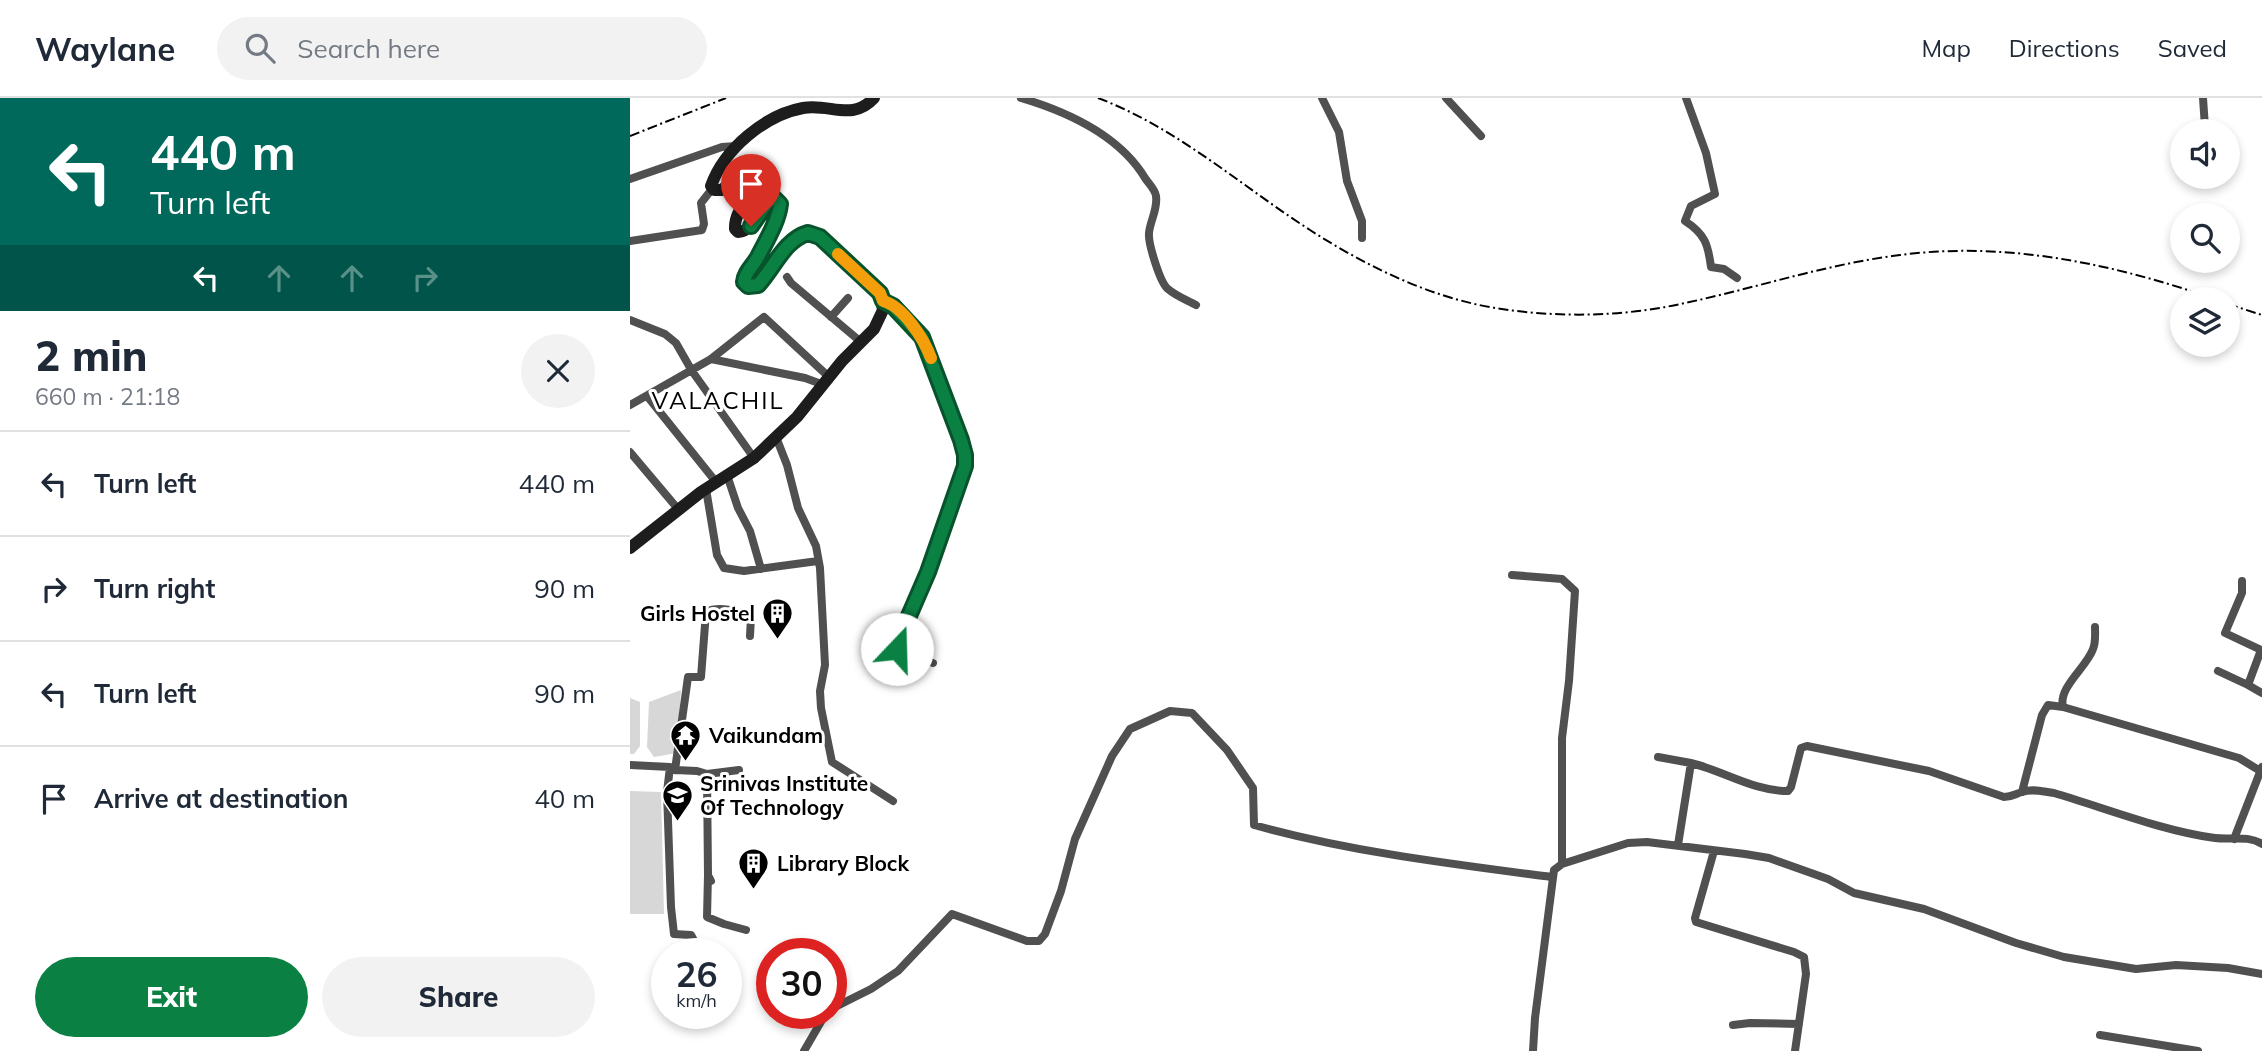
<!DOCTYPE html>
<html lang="en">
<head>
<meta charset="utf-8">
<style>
  body { margin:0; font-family:Mulish,sans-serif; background:#f2f2f3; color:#1f2937; height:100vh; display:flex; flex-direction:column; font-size:26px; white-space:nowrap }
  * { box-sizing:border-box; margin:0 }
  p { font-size:23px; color:#747a83 }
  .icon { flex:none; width:38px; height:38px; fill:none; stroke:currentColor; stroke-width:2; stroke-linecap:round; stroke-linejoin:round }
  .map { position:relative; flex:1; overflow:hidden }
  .drawer { display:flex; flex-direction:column; background:#fff; width:630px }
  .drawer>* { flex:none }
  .banner { background:#00695c; color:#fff; overflow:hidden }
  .controls { position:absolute; left:1540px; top:21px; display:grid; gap:14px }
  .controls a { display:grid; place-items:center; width:70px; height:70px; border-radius:50%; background:#fff; box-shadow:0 4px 10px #0003; font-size:35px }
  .speed { position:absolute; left:21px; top:840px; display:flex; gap:14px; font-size:35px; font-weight:700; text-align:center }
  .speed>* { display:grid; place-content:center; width:91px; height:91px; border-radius:50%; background:#fff; box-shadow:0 4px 10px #0003; line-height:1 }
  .speed small { font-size:18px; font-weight:400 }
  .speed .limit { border:10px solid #d22; background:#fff; color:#111 }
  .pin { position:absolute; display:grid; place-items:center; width:60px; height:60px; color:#fff; margin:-72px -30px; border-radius:50% 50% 50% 0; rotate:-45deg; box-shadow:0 0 7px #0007 }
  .pin .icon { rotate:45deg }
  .me { position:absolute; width:77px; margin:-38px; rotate:21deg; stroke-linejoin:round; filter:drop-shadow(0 0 5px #0008) }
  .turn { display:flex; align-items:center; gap:24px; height:147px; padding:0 35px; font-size:32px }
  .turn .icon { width:91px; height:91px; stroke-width:2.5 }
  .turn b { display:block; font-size:49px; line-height:60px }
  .lanes { display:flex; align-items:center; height:66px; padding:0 35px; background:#0003; justify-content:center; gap:35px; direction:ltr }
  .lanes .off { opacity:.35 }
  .round { display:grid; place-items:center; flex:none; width:74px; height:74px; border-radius:37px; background:#f2f2f3 }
  .head { display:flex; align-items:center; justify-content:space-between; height:119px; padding:0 35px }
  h1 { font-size:42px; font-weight:800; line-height:52px }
  .button { display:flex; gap:14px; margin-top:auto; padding:14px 35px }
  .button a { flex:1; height:80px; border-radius:42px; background:#0b8043; color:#fff; font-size:28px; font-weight:800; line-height:80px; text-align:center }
  .button a+a { background:#f2f2f3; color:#1f2937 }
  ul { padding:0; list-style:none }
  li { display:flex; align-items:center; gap:21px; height:105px; padding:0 35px; border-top:2px solid #e0e1e3 }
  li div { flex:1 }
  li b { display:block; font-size:26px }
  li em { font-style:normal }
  header { display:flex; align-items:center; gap:42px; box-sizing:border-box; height:98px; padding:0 35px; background:#fff; border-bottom:2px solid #e0e1e3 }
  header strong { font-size:33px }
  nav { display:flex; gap:38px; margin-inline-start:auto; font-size:24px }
  .search { width:490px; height:63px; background:#f2f2f3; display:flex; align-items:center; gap:18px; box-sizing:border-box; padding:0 24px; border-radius:38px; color:#747a83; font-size:26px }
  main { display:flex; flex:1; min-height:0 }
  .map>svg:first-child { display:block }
  .garden { fill:#d7d7d7 }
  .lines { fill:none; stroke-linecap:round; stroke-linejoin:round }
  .minor { stroke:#505050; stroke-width:8 }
  .secondary { stroke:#1d1d1d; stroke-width:12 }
  .rail { stroke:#000; stroke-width:2; stroke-dasharray:10 3.5 2 3.5; stroke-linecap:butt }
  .route-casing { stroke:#07532c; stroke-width:18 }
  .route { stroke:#0b8043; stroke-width:12 }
  .slow { stroke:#f59e0b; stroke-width:12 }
  .labels { text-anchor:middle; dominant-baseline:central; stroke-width:6; stroke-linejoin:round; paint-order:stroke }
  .poi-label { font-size:21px; font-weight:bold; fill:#000; stroke:#fff; text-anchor:start }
  .quarter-label { font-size:24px; letter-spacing:2px; fill:#000; stroke:#fff }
</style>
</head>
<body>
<header>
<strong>Waylane</strong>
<div class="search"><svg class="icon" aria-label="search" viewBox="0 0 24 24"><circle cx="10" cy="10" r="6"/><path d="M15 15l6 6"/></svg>Search here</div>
<nav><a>Map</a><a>Directions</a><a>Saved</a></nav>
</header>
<main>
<section class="drawer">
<div class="banner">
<div class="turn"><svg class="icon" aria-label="left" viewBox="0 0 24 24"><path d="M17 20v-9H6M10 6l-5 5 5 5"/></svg><div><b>440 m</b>Turn left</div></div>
<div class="lanes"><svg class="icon" aria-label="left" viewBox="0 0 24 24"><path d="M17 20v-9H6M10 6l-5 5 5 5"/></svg><svg class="icon off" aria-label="ahead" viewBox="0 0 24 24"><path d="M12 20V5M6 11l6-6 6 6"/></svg><svg class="icon off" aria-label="ahead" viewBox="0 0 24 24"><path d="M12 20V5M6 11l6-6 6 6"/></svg><svg class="icon off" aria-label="right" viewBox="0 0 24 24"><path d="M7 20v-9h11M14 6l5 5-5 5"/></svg></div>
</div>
<div class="head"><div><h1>2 min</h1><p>660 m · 21:18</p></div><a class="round"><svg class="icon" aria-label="close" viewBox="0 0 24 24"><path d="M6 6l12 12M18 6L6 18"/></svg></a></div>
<ul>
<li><svg class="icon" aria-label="left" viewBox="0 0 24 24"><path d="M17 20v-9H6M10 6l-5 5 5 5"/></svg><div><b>Turn left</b></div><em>440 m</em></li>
<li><svg class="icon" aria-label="right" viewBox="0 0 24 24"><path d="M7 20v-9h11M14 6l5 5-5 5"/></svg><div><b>Turn right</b></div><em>90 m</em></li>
<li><svg class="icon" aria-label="left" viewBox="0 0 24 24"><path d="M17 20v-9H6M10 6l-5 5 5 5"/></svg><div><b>Turn left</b></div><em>90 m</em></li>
<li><svg class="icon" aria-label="arrive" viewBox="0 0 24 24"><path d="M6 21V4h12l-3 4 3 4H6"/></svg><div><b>Arrive at destination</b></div><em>40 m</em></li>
</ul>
<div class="button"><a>Exit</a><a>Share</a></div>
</section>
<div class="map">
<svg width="1632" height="953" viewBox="0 0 1632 953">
  <rect width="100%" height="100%" fill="#fff"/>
  <path class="garden" d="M51 592 47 655 24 659 17 649 19 604Z
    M0 600 10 604V648L4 656H0Z
    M0 693 31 694 34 816H0Z"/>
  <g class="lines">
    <path class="minor" d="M391 0C438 14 489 37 515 80 519 86 525 91 526 98 528 111 520 123 519 135 518 145 530 185 538 191 546 198 557 202 566 207
      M692 0 709 34 717 83 732 123V140
      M816 0 851 38
      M1056 0 1076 55 1085 96 1061 108 1055 123C1075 136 1078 146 1081 169L1094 171 1107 180
      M1573 0 1575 29
      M0 81 92 49 106 48
      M0 143 72 132 74 126 71 105 82 91
      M157 179 161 185 231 244
      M253 203 263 208 292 239 323 317 336 357 335 368 329 386 298 474 267 551 273 556 303 565
      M201 219 218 200
      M0 222 35 236 46 245 62 273 124 360
      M81 261 175 280 194 287
      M17 298 86 384
      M0 307 81 261 134 219 199 279
      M146 339 157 367 168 410 186 448 190 470 195 567 190 593 191 610 202 664 263 703
      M0 354 48 411
      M97 377 108 410 120 433 131 471
      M76 391 87 457 94 470 114 473 188 463
      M882 477 932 481 945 493 939 583 932 640V766
      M1612 483V495L1595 535 1631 552 1618 587 1632 595
      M1465 529C1465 536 1466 544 1463 551 1457 569 1428 589 1433 609L1609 660 1632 674
      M1588 573 1618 587
      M1028 659 1061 665
      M0 667 40 669 45 672 58 579H71L76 514C87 508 110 512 121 519L120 538
      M40 669 37 694 41 809 44 836 61 837 69 852 66 856
      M45 672 67 673 77 676 78 777 81 783
      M77 676 109 672
      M1392 694 1412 617 1418 607 1433 609
      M1604 741 1632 669
      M1048 747 1061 665C1094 673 1123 693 1158 693L1161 689 1171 650 1177 648 1299 673 1374 699C1382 699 1385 696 1392 694 1403 690 1414 694 1424 695 1475 710 1533 733 1585 740 1602 742 1618 737 1632 746
      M1084 753 1065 820 1066 824 1164 854 1174 859 1176 876 1165 953
      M78 777 77 819 94 826 116 832
      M201 911 241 891 268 873 322 816 397 843H409L415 836 431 793 445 741 482 658 500 631 540 613 562 615 597 652 623 690 624 727C721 754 822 766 921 779
      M1103 927 1120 925 1169 926
      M1470 937 1568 953
      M174 953 196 915
      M903 953 905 920 924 772 932 766 998 745 1017 744 1115 756 1139 760 1198 781 1224 795 1294 811 1386 845 1434 859 1506 871 1546 867 1598 870 1632 876"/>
    <path class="secondary" d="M0 450 71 394 124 360 167 319 212 263 244 231 253 212 250 195 189 139C160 128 144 169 129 187L118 188 114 184 115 178 138 138 150 106 147 102 140 101C129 112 124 133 108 134L105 131C104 106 131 93 135 72L131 68 120 67 92 92H84L81 88C94 51 135 17 173 10 200 5 222 24 244 0"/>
    <path class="rail" d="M468 0C547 30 610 87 680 132 736 168 799 199 865 210 928 220 993 219 1055 205 1126 190 1197 166 1270 157 1378 143 1483 166 1585 201
      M0 38 96 0
      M1598 206 1632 217"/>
  </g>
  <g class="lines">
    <defs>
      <path id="route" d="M121 128 140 101 144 100 150 106C148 124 136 143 128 159 123 168 115 174 114 184L118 188 128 187C144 170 154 142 178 135L190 139 250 195 253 203 263 208 292 239 331 342 335 357V368L298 474 269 541 267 551"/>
    </defs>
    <use href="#route" class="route-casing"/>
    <use href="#route" class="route"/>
    <path class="slow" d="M208 156 250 195 253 203C273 208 294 241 301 260"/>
  </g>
  <defs>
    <symbol id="building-pin" viewBox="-11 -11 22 30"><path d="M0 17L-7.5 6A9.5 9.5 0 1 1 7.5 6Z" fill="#000" stroke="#fff"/><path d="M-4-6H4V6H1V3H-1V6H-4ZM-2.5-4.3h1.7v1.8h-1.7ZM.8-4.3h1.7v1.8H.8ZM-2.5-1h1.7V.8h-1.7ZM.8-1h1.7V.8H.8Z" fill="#fff"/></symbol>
    <symbol id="temple-pin" viewBox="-11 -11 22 30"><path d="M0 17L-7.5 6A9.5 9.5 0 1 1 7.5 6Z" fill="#000" stroke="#fff"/><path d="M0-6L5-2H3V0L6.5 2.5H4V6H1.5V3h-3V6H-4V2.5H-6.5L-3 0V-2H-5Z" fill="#fff"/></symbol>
    <symbol id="university-pin" viewBox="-11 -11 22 30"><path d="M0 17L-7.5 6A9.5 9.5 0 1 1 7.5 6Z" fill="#000" stroke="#fff"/><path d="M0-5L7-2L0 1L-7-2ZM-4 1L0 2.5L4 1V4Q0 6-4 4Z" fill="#fff"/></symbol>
  </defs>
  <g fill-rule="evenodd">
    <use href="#building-pin" x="130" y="498" width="35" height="47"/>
    <use href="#temple-pin" x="38" y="620" width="35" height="47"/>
    <use href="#university-pin" x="30" y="680" width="35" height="47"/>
    <use href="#building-pin" x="106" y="748" width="35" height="47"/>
  </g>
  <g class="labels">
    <g class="poi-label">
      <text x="125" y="515" text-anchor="end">Girls Hostel</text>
      <text x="79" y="637">Vaikundam</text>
      <text x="70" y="685">Srinivas Institute<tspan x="70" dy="24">Of Technology</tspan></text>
      <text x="147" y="765">Library Block</text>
    </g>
    <g class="quarter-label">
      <text x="88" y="302">VALACHIL</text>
    </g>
  </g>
</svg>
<div class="controls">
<a><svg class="icon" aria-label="sound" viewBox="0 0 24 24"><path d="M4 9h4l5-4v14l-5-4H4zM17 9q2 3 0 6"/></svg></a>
<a><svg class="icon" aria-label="search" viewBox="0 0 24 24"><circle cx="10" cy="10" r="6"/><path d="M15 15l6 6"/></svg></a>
<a><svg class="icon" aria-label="layers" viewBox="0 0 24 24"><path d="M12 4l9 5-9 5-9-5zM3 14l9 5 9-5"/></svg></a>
</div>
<div class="speed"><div>26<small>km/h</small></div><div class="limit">30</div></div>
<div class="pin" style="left:121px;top:128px;background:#d93025"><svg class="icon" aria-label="arrive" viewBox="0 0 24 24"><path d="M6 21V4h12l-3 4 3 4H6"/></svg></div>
<svg class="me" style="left:267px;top:551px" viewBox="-20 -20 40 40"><circle r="19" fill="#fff"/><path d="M0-13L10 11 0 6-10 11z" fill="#0b8043"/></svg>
</div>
</main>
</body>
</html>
